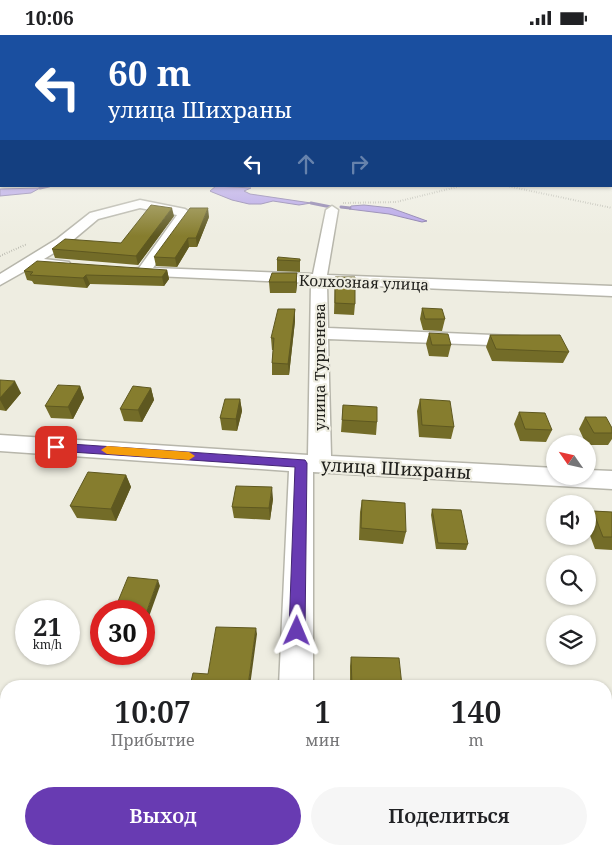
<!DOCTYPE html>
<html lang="ru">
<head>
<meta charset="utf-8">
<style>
  body { margin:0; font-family:"Noto Serif",serif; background:#f6f6f6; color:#202124; height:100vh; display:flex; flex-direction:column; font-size:19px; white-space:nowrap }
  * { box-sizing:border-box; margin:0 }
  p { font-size:16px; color:#757577 }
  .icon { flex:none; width:28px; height:28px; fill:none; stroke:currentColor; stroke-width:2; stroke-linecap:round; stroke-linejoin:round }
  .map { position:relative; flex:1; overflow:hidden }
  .panel { position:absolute; left:0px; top:645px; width:612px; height:175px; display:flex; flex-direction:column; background:#fff; border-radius:20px 20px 0 0; box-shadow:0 1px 4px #0004 }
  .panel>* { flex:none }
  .top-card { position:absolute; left:0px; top:0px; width:612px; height:152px; box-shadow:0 1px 4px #0004; background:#1a4fa0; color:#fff; overflow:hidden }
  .needle { width:32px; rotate:304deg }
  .tools { position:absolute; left:546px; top:400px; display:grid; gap:10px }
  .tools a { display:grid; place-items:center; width:50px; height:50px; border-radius:50%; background:#fff; box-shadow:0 1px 4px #0004; font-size:25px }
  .speed { position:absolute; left:15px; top:565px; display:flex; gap:10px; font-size:25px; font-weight:700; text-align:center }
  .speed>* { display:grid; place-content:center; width:65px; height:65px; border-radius:50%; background:#fff; box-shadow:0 1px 4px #0004; line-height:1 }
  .speed small { font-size:12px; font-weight:400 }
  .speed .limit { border:8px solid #d22; background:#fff; color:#111 }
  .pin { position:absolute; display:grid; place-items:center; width:42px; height:42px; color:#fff; margin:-21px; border-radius:10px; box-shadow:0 2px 8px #0006 }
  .me { position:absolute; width:55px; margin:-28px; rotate:1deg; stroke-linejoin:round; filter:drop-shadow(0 0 4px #0008) }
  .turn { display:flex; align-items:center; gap:18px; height:105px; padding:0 25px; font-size:22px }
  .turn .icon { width:65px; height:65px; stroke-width:2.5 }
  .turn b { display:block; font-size:35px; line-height:42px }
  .lanes { display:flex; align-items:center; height:48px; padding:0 25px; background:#0003; justify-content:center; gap:25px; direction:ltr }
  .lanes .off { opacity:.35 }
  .eta { display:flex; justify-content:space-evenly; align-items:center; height:85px; text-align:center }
  .eta b { font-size:30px; font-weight:600; line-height:35px }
  .primary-button { display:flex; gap:10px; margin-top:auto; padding:10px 25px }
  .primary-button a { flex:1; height:58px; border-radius:30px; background:#683bb2; color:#fff; font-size:20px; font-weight:600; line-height:58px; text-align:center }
  .primary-button a+a { background:#f6f6f6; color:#202124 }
  .status { display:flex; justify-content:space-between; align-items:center; height:35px; padding:0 25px; background:#fff; direction:ltr }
  .status svg { height:14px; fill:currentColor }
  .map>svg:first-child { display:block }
  .water { fill:#b4a2e8; stroke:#887bab }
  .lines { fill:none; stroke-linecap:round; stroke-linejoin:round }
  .stream { stroke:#887bab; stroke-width:3 }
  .minor-casing { stroke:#b7b6ab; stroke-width:3 }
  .path { stroke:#9d9d94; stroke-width:2; stroke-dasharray:0.5 2; stroke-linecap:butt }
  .minor { fill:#fff; fill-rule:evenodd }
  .wall { fill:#736c28 }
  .shaded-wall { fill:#5e5820 }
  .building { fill:#867d2e; stroke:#5e5820 }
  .route { fill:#683bb2; stroke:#442674 }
  .slow { fill:#f59e0b }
  .labels { text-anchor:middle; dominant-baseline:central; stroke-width:4.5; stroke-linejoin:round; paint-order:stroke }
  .far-street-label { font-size:15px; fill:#20201c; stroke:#eeede1 }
  .street-label { font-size:18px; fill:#20201c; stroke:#eeede1 }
</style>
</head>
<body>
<div class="status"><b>10:06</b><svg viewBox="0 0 49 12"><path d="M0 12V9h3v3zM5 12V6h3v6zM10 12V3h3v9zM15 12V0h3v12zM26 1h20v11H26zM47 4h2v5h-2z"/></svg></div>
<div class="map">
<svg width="612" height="820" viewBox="0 0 612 820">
  <rect width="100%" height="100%" fill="#eeede1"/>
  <path class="water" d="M216 151 251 153 244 156 250 159 311 168 299 170 273 166 261 169H249L232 165 212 157 210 156Z
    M40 153 31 158 0 161V154Z
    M364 170 391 173 427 186 422 187 389 179 349 174 351 171Z"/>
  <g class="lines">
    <path class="stream" d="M40 153 49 151
      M311 168 331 172
      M341 172 350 173"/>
    <defs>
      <path id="minor" d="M611 139H612V146H611Z
        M140 165 185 174 191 178 153 233 313 239 326 175 332 171 338 175 327 240 612 251V261L327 249 328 293 518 301 524 302 527 306 524 310 518 311 328 304 331 421 555 433V441H588V435L612 436V454L313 437V651H279L289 436 0 416V400L308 420 311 248 133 240 131 237 133 234 139 233 177 180 140 173 98 184 67 210 44 224 69 227 71 230 69 233 32 232 0 250V239L57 204 90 178Z
        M272 814H312V820H272Z"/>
    </defs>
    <use href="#minor" class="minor-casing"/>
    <path class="path" d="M507 151 612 173
      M343 168 396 167 461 151
      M0 221 27 209"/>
    <use href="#minor" class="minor"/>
  </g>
  <path class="wall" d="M174 181 138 230 55 223 52 214 121 208Z
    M209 182 197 212H189L177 232 156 231 154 222Z
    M300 224V237L277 236V225Z
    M167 235 169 244 164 251 90 249 87 253 34 249 32 246 27 245 24 236Z
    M297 238V249L296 258H270L269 247Z
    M335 242 355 269 354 280 334 279Z
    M422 273 445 284 442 296 423 295 420 284Z
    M295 274V286L289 340H272V328L273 315H272L271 303Z
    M429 298 451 310 448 322 429 321 426 309Z
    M490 300 569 317 563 328 492 326 486 312Z
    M0 345 21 358 6 376 0 375Z
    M80 351 84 363 73 384 51 383 45 371Z
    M151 353 154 365 142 387 124 386 120 374Z
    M240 364 242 376 237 396 222 395 220 383Z
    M420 364 454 392 451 404 419 402 417 376Z
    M343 370 377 387 376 400 341 397Z
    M519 377 552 395 546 407 520 406 514 389Z
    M585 382 612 393V404L608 410H588V409H586L579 394Z
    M126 440 131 452 116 486 77 483 70 471Z
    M273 464 270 485 234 483 232 472Z
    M362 465 406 497 403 509 359 505 360 477Z
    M432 474 468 509 466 515 436 514 431 480Z
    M593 476 612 477V515L595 514 588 495V484Z
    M351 622 402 651H350V631Z"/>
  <path class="shaded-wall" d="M172 173 174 181 138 230 136 221Z
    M208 173 209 182 197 212 196 203Z
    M188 203 189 212 177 232 175 223Z
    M167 235 169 244 164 251 162 242Z
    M297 238V249L296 258V247Z
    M86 240 90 249 87 253 83 243Z
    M295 274V286L289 340 288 329Z
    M15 346 21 358 6 376 0 365V363Z
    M80 351 84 363 73 384 68 372Z
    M151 353 154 365 142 387 138 375Z
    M240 364 242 376 237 396 236 384Z
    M126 440 131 452 116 486 111 474Z
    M272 452 273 464 270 485 269 473Z
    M158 545 160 551 146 590 144 584Z
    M256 593 257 599 250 651H248Z
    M227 814H229L228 820H226Z"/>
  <path class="building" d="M151 170 172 173 136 221 52 214 65 204 121 208Z
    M190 173H208L196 203H188L175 223 154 222Z
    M278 222 300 224V226L277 225Z
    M37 226 167 235 162 242 86 240 83 243 30 240 33 237 24 236Z
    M272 238H297L296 247H269Z
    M335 242H355V269L335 268Z
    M422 273 442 274 445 284H425Z
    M278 274H295L288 329 272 328 274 303H271Z
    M429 298 448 299 451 310H432Z
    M490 300H560L569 317 496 314Z
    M0 345 15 346 0 363Z
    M58 350 80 351 68 372 45 371Z
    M133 351 151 353 138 375 120 374Z
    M225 364H240L236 384 220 383Z
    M420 364 450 366 454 392 422 390Z
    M343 370 377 372V387L342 385Z
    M519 377 545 378 552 395 525 394Z
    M585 382H606L612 393V398H594Z
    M88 437 126 440 111 474 70 471Z
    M236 451 272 452 269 473 232 472Z
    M362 465 405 468 406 497 361 493Z
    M432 474 461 475 468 509 438 508Z
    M593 476 612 477V502H603Z
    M128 542 158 545 144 584V576H114Z
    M216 592 256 593 248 651H190L193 638 208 639Z
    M351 622 399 623 402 651H352Z
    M164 814H227L226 820H172L163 819Z"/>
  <linearGradient id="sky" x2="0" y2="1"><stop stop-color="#93ade8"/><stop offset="0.43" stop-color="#f7f7f2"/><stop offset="1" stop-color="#f7f7f2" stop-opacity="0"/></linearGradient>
  <rect width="612" height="201" fill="url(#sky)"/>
  <path class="route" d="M56 408 305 425 307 428 305 596 303 601 297 603 292 601 289 596 295 432 56 416 51 412Z"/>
  <path class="slow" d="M107 411 189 417 195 421 189 425 107 419 101 415Z"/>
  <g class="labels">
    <g class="far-street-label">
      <text transform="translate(364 247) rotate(2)">Колхозная улица</text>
      <text transform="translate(319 332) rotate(-90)">улица Тургенева</text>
    </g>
    <g class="street-label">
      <text transform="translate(396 433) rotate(3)">улица Шихраны</text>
    </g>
  </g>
</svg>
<div class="tools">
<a><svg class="needle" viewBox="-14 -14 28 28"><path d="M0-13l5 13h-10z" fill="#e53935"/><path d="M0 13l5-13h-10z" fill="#757577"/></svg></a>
<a><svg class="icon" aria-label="sound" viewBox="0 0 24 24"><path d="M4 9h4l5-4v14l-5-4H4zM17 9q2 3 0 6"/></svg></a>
<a><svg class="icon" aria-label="search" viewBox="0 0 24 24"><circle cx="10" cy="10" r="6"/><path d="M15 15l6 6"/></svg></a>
<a><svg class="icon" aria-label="layers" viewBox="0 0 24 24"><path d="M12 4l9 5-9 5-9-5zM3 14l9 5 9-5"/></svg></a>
</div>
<div class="speed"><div>21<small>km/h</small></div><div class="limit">30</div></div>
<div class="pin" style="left:56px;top:412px;background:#d93025"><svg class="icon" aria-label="arrive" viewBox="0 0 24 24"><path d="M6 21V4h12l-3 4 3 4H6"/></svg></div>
<svg class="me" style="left:297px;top:596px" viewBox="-20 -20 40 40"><path d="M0-17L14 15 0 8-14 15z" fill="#683bb2" stroke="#fff" stroke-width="4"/></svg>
<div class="top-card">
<div class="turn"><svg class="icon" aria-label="left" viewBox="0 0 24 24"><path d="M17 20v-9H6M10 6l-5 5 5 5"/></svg><div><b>60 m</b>улица Шихраны</div></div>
<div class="lanes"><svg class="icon" aria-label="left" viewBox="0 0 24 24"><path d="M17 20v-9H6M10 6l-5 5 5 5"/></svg><svg class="icon off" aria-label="ahead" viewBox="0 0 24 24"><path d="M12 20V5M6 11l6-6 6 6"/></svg><svg class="icon off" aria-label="right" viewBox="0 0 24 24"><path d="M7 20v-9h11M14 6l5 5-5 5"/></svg></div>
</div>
<section class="panel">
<div class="eta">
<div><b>10:07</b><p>Прибытие</p></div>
<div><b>1</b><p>мин</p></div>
<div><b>140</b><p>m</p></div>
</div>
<div class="primary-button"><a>Выход</a><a>Поделиться</a></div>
</section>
</div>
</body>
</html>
